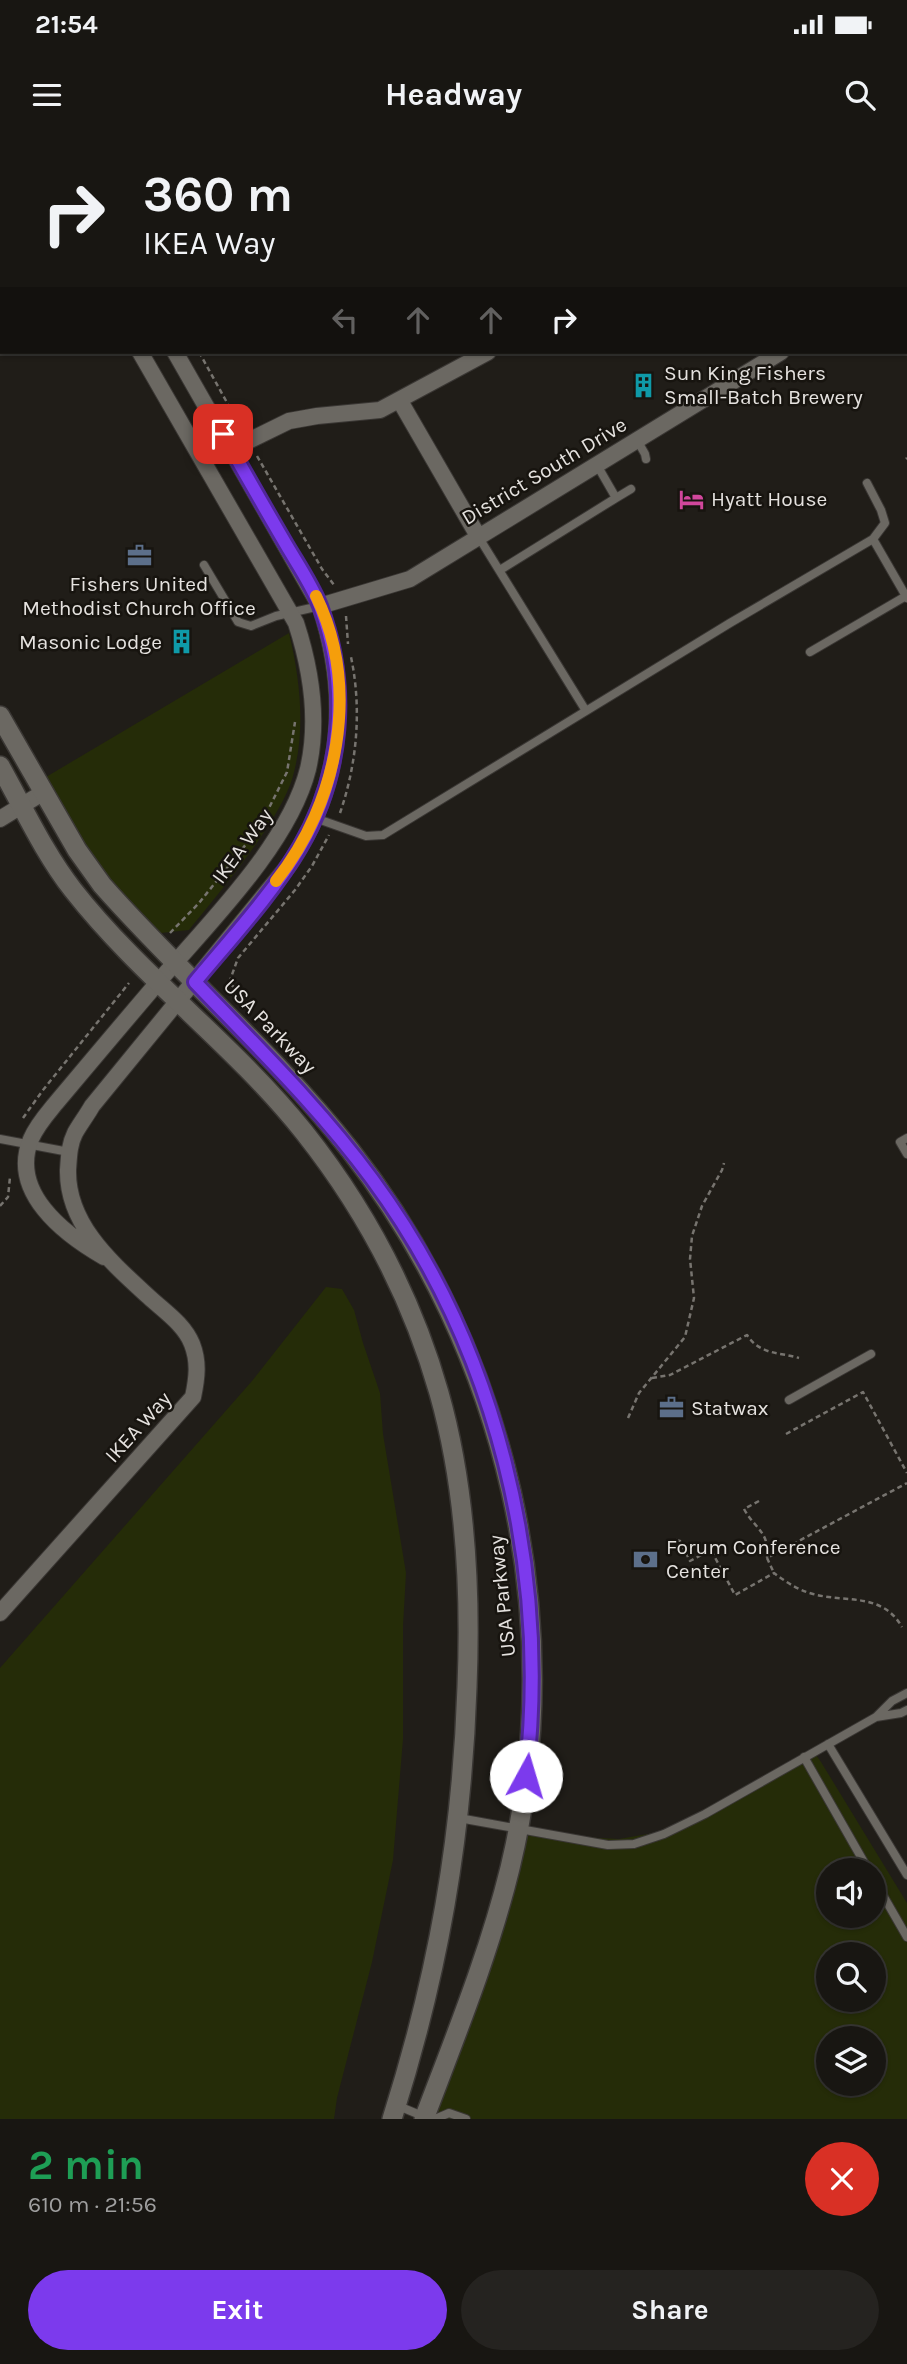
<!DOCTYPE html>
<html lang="en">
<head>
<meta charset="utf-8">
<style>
  body { margin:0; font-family:Karla,sans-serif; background:#252320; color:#f1f3f6; height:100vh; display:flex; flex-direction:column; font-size:26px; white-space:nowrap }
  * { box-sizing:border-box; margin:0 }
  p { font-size:23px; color:#9f9f9f }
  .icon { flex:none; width:38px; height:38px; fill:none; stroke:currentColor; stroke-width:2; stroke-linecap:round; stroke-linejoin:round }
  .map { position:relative; height:1979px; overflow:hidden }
  .sheet { display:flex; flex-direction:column; background:#181612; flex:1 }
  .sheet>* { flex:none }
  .hud { position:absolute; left:0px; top:0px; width:908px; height:214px; box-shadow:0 2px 5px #0004,0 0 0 2px #363532; background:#181612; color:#f1f3f6; overflow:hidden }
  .buttons { position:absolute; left:816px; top:1718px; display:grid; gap:14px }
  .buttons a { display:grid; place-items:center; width:70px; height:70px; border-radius:50%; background:#181612; box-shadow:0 2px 5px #0004,0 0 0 2px #363532; font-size:35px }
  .pin { position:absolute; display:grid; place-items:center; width:60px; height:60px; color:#fff; margin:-30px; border-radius:14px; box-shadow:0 4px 10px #0006 }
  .me { position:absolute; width:77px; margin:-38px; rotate:6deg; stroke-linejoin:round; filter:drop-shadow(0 0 5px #0008) }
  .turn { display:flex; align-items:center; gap:24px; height:147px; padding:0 28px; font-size:32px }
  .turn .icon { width:91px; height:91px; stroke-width:2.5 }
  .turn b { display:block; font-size:49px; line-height:60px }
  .lanes { display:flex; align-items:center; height:66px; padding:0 28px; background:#0003; justify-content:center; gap:35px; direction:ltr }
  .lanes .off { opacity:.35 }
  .round { display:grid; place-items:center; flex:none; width:74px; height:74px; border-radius:37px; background:#252320 }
  .head { display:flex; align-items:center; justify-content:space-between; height:119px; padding:0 28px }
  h1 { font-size:42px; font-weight:700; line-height:52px; color:#1e9e55 }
  .primary-button { display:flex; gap:14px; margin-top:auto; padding:14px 28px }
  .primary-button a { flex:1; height:80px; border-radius:42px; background:#7c3aed; color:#fff; font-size:28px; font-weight:700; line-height:80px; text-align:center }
  .primary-button a+a { background:#252320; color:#f1f3f6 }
  .status { display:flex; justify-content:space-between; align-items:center; height:49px; padding:0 35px; background:#181612; direction:ltr }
  .status svg { height:19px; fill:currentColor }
  header { display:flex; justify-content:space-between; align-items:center; height:91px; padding:0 28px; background:#181612; font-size:32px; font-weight:700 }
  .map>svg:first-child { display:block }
  .green { fill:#252c08; fill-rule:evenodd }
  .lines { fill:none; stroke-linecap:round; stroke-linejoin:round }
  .service-casing { stroke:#3a3734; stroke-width:10 }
  .minor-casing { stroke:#3a3734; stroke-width:18 }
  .tertiary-casing { stroke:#3a3734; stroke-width:22 }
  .path { stroke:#77746f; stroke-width:2.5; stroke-dasharray:5 3.5; stroke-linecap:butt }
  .service { stroke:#6b6862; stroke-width:8 }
  .minor { stroke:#6b6862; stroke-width:16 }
  .tertiary { stroke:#6b6862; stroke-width:19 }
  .route-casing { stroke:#51269a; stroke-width:18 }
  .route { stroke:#7c3aed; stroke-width:12 }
  .slow { stroke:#f59e0b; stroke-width:12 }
  .labels { text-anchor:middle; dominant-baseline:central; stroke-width:5; stroke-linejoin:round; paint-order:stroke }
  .poi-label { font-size:21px; fill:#e5e2df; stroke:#17140f; text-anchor:start }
  .street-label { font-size:21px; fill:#e5e2df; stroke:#17140f }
</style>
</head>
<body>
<div class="status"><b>21:54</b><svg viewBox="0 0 49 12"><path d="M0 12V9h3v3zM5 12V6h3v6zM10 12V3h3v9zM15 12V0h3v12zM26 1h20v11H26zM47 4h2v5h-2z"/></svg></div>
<header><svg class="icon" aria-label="menu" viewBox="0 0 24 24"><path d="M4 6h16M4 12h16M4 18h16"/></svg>Headway<svg class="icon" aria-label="search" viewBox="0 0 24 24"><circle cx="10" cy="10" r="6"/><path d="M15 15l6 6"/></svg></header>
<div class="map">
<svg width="907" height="1979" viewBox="0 0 907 1979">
  <rect width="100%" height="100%" fill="#201d18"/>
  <path class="green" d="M289 493C300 539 306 589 293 636 281 680 219 753 189 790L161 793 117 749 81 702 46 637Z
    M326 1147 342 1149 354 1170 363 1203 380 1253 383 1294 406 1433 403 1486V1599L393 1720 372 1822 337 1958 334 1979H0V1528L252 1241Z
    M812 1609 821 1622 907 1763V1979H435L507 1780 527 1689 580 1697 619 1699 665 1691ZM828 1731H873V1776H828ZM828 1815H873V1860H828ZM828 1899H873V1944H828Z"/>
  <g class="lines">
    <defs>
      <path id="service" d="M256 0 257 2
        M343 0 344 2
        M401 0 402 2
        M281 2 284 0
        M637 300 645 314 646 319
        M206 324 232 309
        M867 343 881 370 885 383 873 399
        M616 358 631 349
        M478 396 586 571
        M204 425 238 482 251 486 276 476 320 466
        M500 430 616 358 597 325
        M810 512 906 456
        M315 678 366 696 383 695 730 483 873 399 907 458
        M907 998 900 1002 907 1014
        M0 999 69 1012
        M789 1260 871 1214
        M876 1577 901 1573 907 1570
        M828 1604 907 1735
        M804 1617 869 1731
        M459 1678 608 1705 634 1704 664 1694 705 1674 876 1577 892 1561 907 1553
        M873 1738 907 1797
        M396 1965 425 1977
        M435 1979 449 1973 466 1979"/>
      <path id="minor" d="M21 0 22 2
        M55 0 56 2
        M129 0 130 2
        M738 0 739 2
        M430 2 433 0
        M842 2 844 0
        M906 49H907
        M906 132 907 131
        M400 261 478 396
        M232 309 289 281 317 276 380 270 488 212
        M320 466 410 439 781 212
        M0 679 44 652
        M104 1117C64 1094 9 1052 31 999 37 985 47 974 56 963 93 919 129 876 166 833 214 778 290 701 308 629 319 581 311 529 296 483L140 212
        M0 1473 193 1257C197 1238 199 1222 192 1204 184 1184 164 1171 149 1157 112 1123 67 1085 68 1030 69 1017 69 1005 75 993 80 984 87 975 92 966L289 725C343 644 350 558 320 466L175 212"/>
      <path id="tertiary" d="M0 576 77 710 102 745C182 836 275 914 350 1010 506 1209 570 1481 510 1728 489 1814 455 1897 424 1979
        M0 626C23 667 44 713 73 750 142 838 234 904 304 992 365 1069 412 1158 439 1253 466 1348 471 1449 467 1547 462 1699 438 1834 392 1979"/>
    </defs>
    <use href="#service" class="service-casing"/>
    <use href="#minor" class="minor-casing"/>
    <use href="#tertiary" class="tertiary-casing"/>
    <path class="path" d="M82 0 83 2
      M0 10H2
      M906 153H907
      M199 212 240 286
      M257 316 322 429 334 445
      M906 319 907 318
      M346 476 348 504
      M340 673C357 624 362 569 351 517
      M170 793 199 763 259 688 287 632 295 582
      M235 848 229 843 238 818 295 750 312 726 329 695
      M23 978 43 950 129 843
      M0 1066 8 1057 10 1037
      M652 1238 670 1235 747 1195C760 1215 779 1212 799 1218
      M628 1278 639 1253 685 1197 694 1158 690 1119 692 1096 702 1066 722 1030 724 1023
      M786 1294 863 1252 907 1333
      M759 1361 744 1369C755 1389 770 1392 767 1418L907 1343
      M676 1400 680 1401 690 1421 711 1410 735 1455 774 1433C786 1442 798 1450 813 1454 846 1463 882 1452 902 1487
      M767 1418 774 1433"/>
    <use href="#service" class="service"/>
    <use href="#minor" class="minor"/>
    <use href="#tertiary" class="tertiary"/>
  </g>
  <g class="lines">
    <defs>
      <path id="route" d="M223 294C243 330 263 365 284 401 296 422 311 443 320 466 350 545 343 634 300 707 274 752 229 801 195 842 256 906 319 967 372 1039 497 1208 550 1428 526 1636"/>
    </defs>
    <use href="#route" class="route-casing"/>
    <use href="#route" class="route"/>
    <path class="slow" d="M276 741C338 663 361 549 316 456"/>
  </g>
  <defs>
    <symbol id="building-bare" viewBox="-9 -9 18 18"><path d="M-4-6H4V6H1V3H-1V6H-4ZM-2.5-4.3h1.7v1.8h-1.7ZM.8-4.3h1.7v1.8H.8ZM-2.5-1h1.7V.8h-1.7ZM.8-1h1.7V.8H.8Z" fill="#0f9aa8" stroke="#17140f" stroke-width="2.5" paint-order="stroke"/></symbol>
    <symbol id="hotel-bare" viewBox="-9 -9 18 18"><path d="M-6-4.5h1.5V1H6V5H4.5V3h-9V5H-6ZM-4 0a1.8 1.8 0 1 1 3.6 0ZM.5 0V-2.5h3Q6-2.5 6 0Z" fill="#d1479c" stroke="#17140f" stroke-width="2.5" paint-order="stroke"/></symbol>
    <symbol id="office-bare" viewBox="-9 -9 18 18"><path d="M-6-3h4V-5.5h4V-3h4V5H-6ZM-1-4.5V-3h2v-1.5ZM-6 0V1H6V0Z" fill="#5c6f8a" stroke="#17140f" stroke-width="2.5" paint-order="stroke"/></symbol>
    <symbol id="bank-bare" viewBox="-9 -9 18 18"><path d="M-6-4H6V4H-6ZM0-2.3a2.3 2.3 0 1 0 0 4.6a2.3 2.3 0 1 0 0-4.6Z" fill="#5c6f8a" stroke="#17140f" stroke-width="2.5" paint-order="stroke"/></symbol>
  </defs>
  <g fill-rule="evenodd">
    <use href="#building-bare" x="626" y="228" width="35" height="35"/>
    <use href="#hotel-bare" x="674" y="342" width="35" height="35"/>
    <use href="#office-bare" x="122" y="398" width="35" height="35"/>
    <use href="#building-bare" x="164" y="484" width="35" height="35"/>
    <use href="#office-bare" x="654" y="1250" width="35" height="35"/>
    <use href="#bank-bare" x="628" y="1402" width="35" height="35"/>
  </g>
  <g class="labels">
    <g class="poi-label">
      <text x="664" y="233">Sun King Fishers<tspan x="664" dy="24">Small-Batch Brewery</tspan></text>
      <text x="711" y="359">Hyatt House</text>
      <text x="139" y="444" text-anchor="middle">Fishers United<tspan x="139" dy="24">Methodist Church Office</tspan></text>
      <text x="162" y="502" text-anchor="end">Masonic Lodge</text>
      <text x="691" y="1268">Statwax</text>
      <text x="666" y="1407">Forum Conference<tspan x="666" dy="24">Center</tspan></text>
    </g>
    <g class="street-label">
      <text transform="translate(544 331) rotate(-31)">District South Drive</text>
      <text transform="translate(242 706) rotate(-54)">IKEA Way</text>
      <text transform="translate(270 886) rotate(46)">USA Parkway</text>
      <text transform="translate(138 1287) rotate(-48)">IKEA Way</text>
      <text transform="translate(502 1456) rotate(-96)">USA Parkway</text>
    </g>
  </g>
</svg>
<div class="buttons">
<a><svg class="icon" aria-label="sound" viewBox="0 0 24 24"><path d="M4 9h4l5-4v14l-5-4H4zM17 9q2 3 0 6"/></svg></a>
<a><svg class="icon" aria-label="search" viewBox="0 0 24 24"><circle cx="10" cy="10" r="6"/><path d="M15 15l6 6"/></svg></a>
<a><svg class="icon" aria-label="layers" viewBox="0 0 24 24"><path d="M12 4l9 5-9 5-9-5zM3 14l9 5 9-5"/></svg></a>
</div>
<div class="pin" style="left:223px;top:294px;background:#d93025"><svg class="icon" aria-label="arrive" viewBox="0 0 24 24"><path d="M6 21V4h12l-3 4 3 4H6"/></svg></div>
<svg class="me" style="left:526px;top:1636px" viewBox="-20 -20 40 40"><circle r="19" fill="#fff"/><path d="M0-13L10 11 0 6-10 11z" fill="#7c3aed"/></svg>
<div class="hud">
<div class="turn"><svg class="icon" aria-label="right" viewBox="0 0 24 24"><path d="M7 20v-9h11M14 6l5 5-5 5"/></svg><div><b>360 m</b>IKEA Way</div></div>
<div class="lanes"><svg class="icon off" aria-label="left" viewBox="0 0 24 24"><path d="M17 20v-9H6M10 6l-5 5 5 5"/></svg><svg class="icon off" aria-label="ahead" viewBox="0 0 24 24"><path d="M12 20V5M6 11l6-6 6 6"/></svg><svg class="icon off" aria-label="ahead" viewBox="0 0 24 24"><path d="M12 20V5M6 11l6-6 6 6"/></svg><svg class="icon" aria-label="right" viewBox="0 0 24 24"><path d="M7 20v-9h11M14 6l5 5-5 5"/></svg></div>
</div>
</div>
<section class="sheet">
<div class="head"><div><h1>2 min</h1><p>610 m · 21:56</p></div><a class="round" style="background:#d93025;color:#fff"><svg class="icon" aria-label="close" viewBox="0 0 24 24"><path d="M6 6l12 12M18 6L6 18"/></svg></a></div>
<div class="primary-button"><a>Exit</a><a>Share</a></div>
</section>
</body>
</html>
